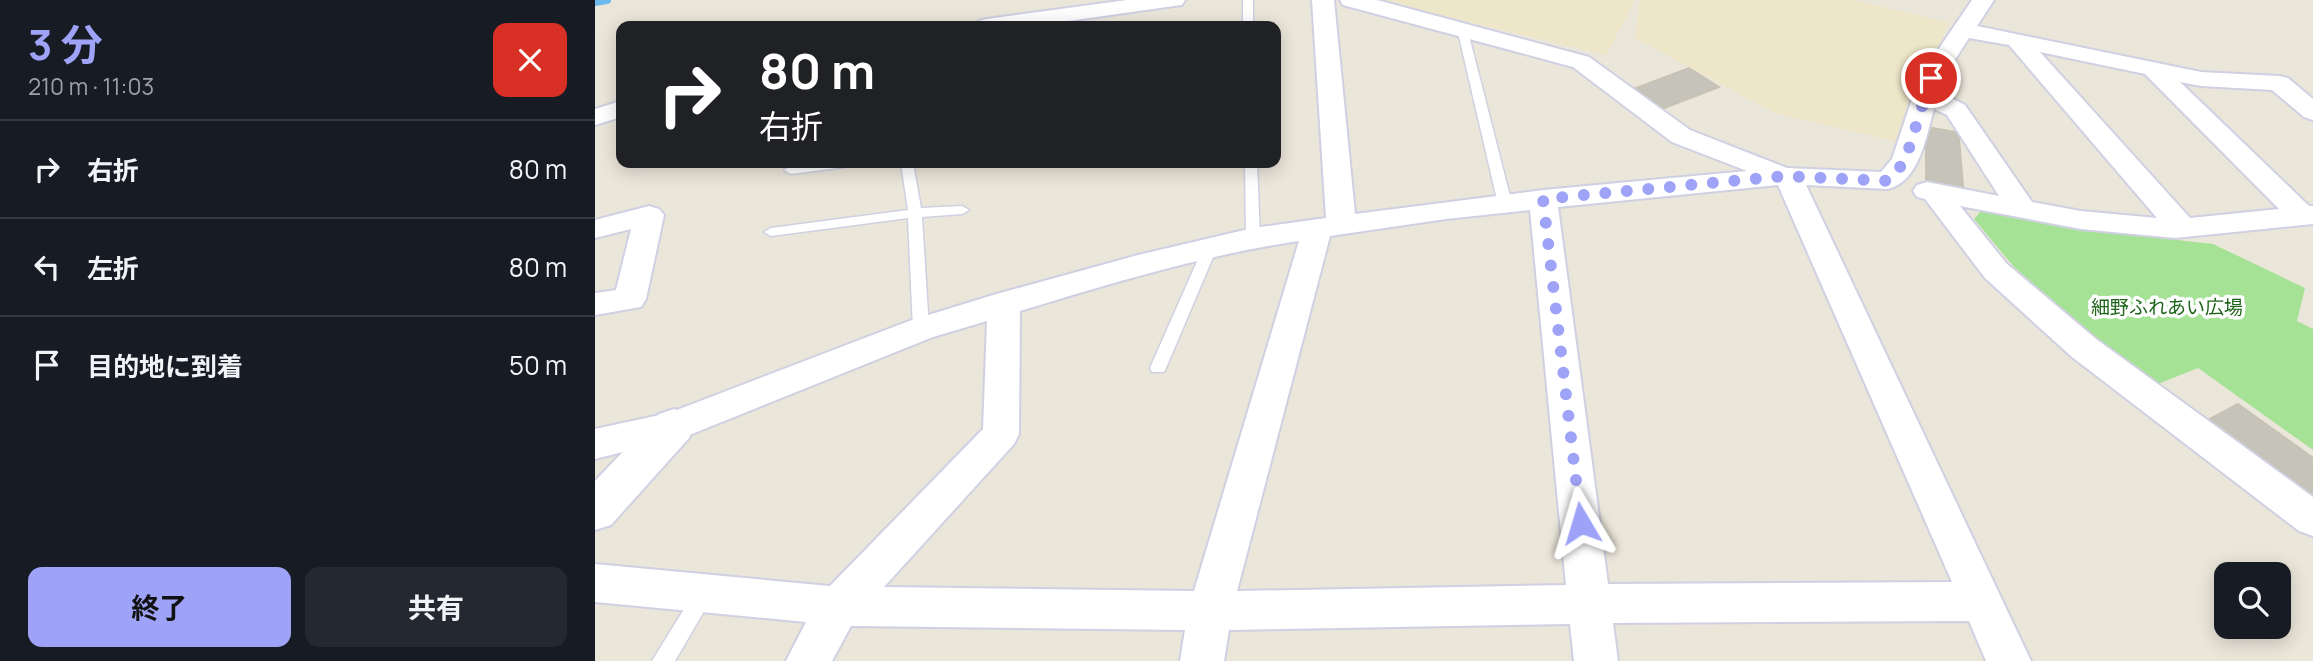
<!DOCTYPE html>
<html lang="ja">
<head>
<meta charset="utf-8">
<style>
  body { margin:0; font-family:Manrope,"Noto Sans JP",sans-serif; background:#242831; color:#f1f3f6; height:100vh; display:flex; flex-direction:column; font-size:26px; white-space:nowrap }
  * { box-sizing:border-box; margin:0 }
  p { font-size:23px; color:#9ea1a6 }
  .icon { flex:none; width:38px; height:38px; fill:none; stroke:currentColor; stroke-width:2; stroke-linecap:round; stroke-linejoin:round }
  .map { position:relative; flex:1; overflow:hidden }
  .drawer { display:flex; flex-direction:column; background:#171b24; width:595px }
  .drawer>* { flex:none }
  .guide { position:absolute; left:21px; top:21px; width:665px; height:147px; border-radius:14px; box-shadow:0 4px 18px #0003; background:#202124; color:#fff; overflow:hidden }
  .buttons { position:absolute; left:1619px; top:562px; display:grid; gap:14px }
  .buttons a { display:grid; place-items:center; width:77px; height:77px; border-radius:14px; background:#171b24; box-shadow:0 4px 18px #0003; font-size:35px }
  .pin { position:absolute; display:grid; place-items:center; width:60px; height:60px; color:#fff; margin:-30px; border:4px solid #fff; border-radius:50%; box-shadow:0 2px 7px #0007 }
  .me { position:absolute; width:77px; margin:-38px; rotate:353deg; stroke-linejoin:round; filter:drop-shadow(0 0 5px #0008) }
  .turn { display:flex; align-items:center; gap:24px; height:147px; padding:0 28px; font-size:32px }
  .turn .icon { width:91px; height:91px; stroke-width:2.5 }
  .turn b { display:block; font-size:49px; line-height:60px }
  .round { display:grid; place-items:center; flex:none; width:74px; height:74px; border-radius:14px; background:#242831 }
  .summary { display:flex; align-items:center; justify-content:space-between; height:119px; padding:0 28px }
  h1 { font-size:42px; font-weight:700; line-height:52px; color:#9ea3f8 }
  .cta { display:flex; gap:14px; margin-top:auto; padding:14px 28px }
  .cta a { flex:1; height:80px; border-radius:14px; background:#9ea3f8; color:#111; font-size:28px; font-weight:700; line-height:80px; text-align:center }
  .cta a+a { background:#242831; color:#f1f3f6 }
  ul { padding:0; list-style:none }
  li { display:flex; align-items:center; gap:21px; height:98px; padding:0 28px; border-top:2px solid #363941 }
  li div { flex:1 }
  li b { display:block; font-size:26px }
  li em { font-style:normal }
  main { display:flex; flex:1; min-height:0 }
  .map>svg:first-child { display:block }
  .education { fill:#ede6c9 }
  .green { fill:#a5e296 }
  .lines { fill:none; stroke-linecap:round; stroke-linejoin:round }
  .stream { stroke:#6cb9ee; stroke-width:8 }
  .building { fill:#c6c3ba; stroke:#c6c2b4; stroke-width:2 }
  .service-casing { stroke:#cfd0e2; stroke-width:3 }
  .minor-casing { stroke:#cfd0e2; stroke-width:4 }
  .tertiary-casing { stroke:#cfd0e2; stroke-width:4 }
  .service { fill:#fff; fill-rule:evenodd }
  .minor { fill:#fff; fill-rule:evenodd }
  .tertiary { fill:#fff; fill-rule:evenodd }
  .route { stroke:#9ea3f8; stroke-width:12; stroke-dasharray:0 21.6 }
  .labels { text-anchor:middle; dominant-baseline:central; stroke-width:7; stroke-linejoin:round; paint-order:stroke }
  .park-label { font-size:19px; fill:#1e6519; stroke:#fff }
</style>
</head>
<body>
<main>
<section class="drawer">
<div class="summary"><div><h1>3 分</h1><p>210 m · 11:03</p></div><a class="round" style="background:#d93025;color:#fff"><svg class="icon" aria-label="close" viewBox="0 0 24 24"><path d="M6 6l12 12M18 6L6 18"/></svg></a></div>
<ul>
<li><svg class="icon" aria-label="right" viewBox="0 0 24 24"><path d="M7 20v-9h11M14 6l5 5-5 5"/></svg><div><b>右折</b></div><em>80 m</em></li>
<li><svg class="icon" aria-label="left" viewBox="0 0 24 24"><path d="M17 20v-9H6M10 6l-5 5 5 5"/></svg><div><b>左折</b></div><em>80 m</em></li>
<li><svg class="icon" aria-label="arrive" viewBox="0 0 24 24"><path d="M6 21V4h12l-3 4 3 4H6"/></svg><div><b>目的地に到着</b></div><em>50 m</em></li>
</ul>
<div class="cta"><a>終了</a><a>共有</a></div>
</section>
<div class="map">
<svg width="1718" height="661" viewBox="0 0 1718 661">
  <rect width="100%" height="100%" fill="#ebe6da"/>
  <path class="education" d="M782 0H1036L1040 1 1011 55Z
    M1045 0H1260L1354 23 1303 142 1180 113 1040 38Z"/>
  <path class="green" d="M1386 211 1465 227 1618 244 1710 288 1702 321 1718 329V450L1603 368 1563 384 1509 344 1419 267 1379 219Z"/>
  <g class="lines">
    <path class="stream" d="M0 2 12 0"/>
  </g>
  <path class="building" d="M1094 68 1124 87 1069 108 1041 88Z
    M1337 128 1360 132 1364 138 1368 186 1331 180V146Z
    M1643 404 1718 458V494L1615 419Z"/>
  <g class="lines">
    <defs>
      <path id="service" d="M648 0H658V26H648Z
        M867 25 872 28 917 204 910 208 903 204 862 28Z
        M222 163H256L250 167 196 174 189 170 196 166Z
        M306 163H318L326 208 367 206 374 210 367 214 327 217 334 329 326 335 318 329 313 218 176 236 169 232 176 228 313 210Z
        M650 163H662L665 238 658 243 651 238Z
        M615 243 622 248 571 368 569 372H557L555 368 608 248Z
        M109 585 116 588 119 594 80 661H57L102 588Z"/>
      <path id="minor" d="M532 0H590L587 5 579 6 438 26H381L384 21 392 19Z
        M717 0H739L760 214 948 190 1152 171 1077 142 978 67 748 5 745 0H782L994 57 1095 130 1192 168 1286 172 1297 159 1324 78 1377 0H1399L1382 26 1606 72 1684 76 1693 78 1718 99V120L1709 117 1677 90 1606 86 1585 82 1714 206H1718V224L1580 238 1486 229 1365 206 1412 264 1501 339 1718 497V536L1704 531 1477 357 1390 278 1330 199 1322 197 1318 191 1322 185 1332 182 1404 196 1352 115 1339 109C1331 136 1325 181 1293 189L1211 185 1436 661H1391L1374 621 1018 623 1023 661H979L975 624 634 630 629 661H585L590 630 256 626 237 661H191L211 622 0 602V564L235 586 388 429 392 321 338 337 92 436 0 459V429L74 413 314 321 398 295 543 255 658 228 731 218ZM1374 38 1414 45 1562 218 1486 211 1437 202 1370 105 1344 92 1348 78ZM1445 52 1550 74 1684 209 1595 218ZM1183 185 1357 582 1013 584 963 207ZM935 210 971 585 642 591 735 236 851 219ZM704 241 599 591 289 587 419 444 424 434 425 311C517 283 609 255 704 241Z
        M26 101V117L0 125V109Z
        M54 206 64 209 69 215 51 299 46 307 0 315V293L21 290 36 229 0 238V220Z"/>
      <path id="tertiary" d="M79 409 94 414 100 426 94 438 16 525 0 530V481L64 414Z"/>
    </defs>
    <use href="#service" class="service-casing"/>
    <use href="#minor" class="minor-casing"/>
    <use href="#tertiary" class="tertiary-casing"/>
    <use href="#service" class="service"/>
    <use href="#minor" class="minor"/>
    <use href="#tertiary" class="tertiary"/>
  </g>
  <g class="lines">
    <path class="route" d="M986 523 948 199 1189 176 1293 181 1310 161 1336 78"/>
  </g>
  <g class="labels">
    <g class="park-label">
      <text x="1572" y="307">細野ふれあい広場</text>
    </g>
  </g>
</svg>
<div class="buttons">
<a><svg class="icon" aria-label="search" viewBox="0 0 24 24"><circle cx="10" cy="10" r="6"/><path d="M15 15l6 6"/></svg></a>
</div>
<div class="pin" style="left:1336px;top:78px;background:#d93025"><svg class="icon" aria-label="arrive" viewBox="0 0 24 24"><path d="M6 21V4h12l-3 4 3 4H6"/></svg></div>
<svg class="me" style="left:986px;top:523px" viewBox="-20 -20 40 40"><path d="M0-17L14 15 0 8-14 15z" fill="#9ea3f8" stroke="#fff" stroke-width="4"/></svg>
<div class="guide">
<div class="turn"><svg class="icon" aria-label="right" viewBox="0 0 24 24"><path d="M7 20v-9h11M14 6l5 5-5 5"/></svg><div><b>80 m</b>右折</div></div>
</div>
</div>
</main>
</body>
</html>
